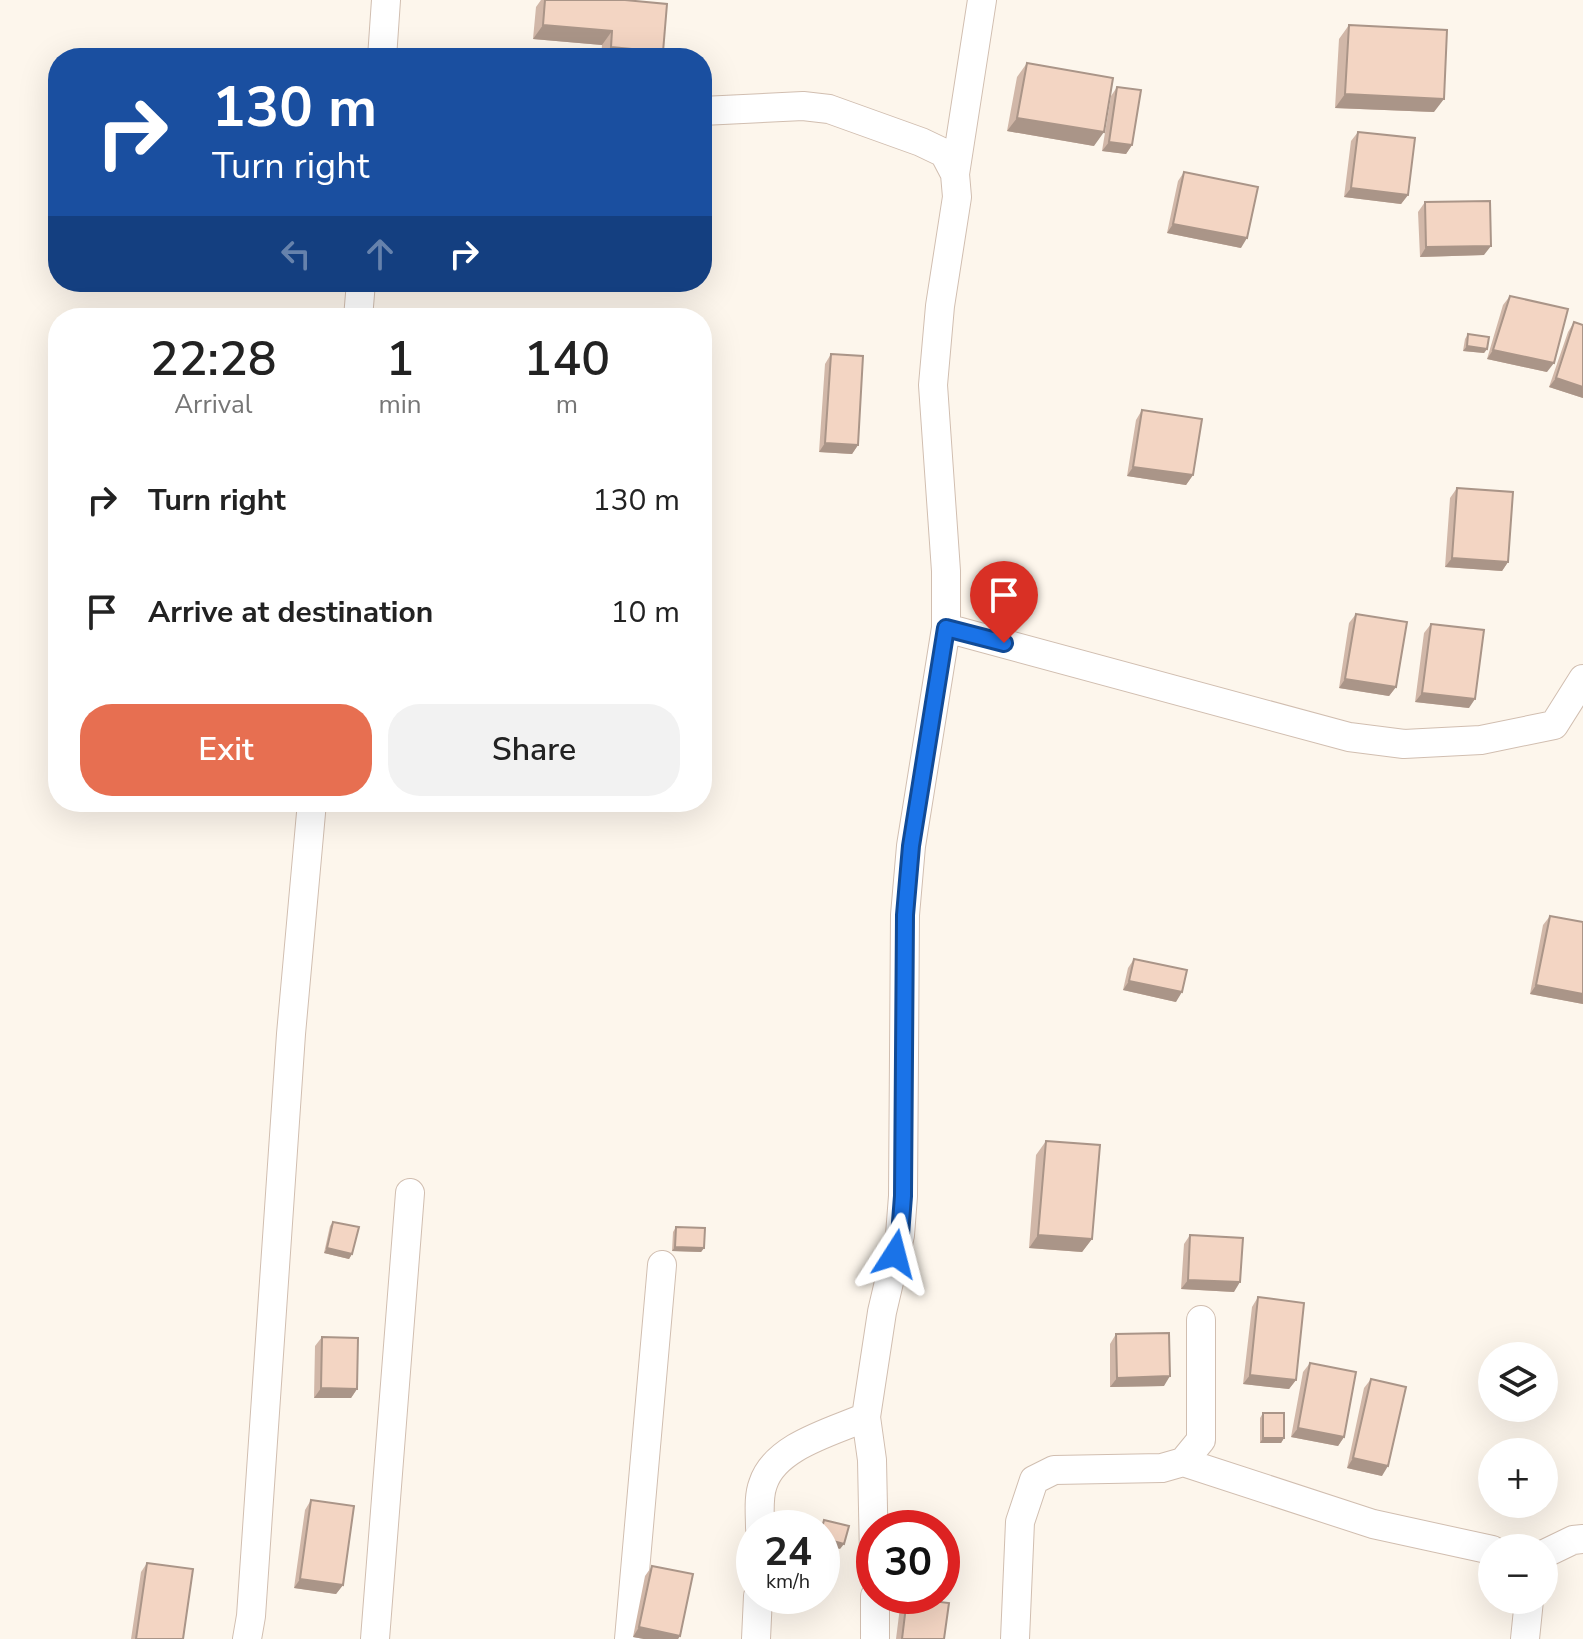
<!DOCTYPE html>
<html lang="en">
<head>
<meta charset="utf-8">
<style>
  body { margin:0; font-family:"Nunito Sans",sans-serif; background:#f2f2f2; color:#222; height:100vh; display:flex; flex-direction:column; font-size:30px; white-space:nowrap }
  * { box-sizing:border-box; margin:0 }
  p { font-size:26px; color:#767676 }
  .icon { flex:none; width:44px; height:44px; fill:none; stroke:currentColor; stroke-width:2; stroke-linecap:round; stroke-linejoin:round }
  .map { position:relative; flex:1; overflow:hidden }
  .side { position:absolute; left:48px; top:308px; width:664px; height:504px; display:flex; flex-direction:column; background:#fff; border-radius:32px; box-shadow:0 8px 32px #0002 }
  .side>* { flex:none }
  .banner { position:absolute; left:48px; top:48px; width:664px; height:244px; border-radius:32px; box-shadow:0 8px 32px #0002; background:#1a4fa0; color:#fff; overflow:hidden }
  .tools { position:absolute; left:1478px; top:1342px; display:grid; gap:16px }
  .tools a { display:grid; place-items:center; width:80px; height:80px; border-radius:50%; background:#fff; box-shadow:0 8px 32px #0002; font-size:40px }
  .speed { position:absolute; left:736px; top:1510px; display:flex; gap:16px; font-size:40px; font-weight:700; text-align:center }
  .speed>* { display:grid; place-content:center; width:104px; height:104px; border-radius:50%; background:#fff; box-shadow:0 8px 32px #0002; line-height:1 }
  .speed small { font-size:20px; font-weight:400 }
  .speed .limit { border:12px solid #d22; background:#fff; color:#111 }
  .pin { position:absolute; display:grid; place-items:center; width:68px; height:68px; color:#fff; margin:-82px -34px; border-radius:50% 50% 50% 0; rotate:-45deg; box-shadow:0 0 8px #0007 }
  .pin .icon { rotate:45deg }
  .me { position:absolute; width:88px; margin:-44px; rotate:9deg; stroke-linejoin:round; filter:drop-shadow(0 0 6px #0008) }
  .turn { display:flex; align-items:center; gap:28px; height:168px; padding:0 32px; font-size:36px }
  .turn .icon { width:104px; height:104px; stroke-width:2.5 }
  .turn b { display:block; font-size:56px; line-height:68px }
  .lanes { display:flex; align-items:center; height:76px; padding:0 32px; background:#0003; justify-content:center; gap:40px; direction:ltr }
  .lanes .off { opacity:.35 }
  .eta { display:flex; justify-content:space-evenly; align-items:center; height:136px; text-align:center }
  .eta b { font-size:48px; font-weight:600; line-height:56px }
  .button { display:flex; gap:16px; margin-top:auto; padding:16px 32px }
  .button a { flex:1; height:92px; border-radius:32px; background:#e76f51; color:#fff; font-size:32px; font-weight:600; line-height:92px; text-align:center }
  .button a+a { background:#f2f2f2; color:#222 }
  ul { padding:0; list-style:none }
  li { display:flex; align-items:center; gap:24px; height:112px; padding:0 32px }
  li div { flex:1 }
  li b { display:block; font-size:30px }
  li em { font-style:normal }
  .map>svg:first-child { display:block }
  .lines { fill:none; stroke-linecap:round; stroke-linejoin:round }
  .minor-casing { stroke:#d1beb0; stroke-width:30 }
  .minor { stroke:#fff; stroke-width:28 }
  .wall { fill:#d1b7a8 }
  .shaded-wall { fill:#aa9588 }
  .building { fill:#f3d5c3; stroke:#aa9588; stroke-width:2 }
  .route-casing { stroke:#114b97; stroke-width:20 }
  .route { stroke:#1a73e8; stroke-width:14 }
</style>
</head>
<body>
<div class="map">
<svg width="1583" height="1639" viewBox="0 0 1583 1639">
  <rect width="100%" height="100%" fill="#fdf6ec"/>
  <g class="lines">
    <defs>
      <path id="minor" d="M382 58 386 0
        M702 111 803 106 829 109 921 142 944 153 955 174
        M358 318 361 282
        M946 628 1349 737 1404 744 1481 740 1554 725 1583 679
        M1183 1462 1373 1524 1492 1550
        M760 1528C760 1514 758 1497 763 1484 775 1446 832 1432 866 1417
        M1544 1554 1573 1540 1583 1539
        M874 1557 872 1460 866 1417 882 1312 900 1235 903 1196 905 915 911 846 946 628V571L933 385 940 306 957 197 955 174 982 0
        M875 1596V1639
        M247 1639 251 1616 291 1034 312 802
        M375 1639 410 1193
        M629 1639 662 1265
        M756 1639 758 1596
        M1015 1639 1020 1522 1034 1480 1054 1470 1162 1468 1183 1462 1201 1440V1320
        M1525 1639 1529 1600"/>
    </defs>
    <use href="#minor" class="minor-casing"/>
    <use href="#minor" class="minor"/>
  </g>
  <path class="wall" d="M541 0H625L658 58H601L602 45 533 39 536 7Z
    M1349 25 1434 112 1335 108 1339 39Z
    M1027 63 1094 146 1007 131 1017 77Z
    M1117 87 1132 145 1126 154 1102 151 1111 96Z
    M1358 132 1408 195 1401 204 1344 197 1351 141Z
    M1184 172 1241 248 1167 233 1178 181Z
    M1425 202 1484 255 1420 257 1418 212Z
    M1510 296 1547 372 1487 359 1503 305Z
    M1574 322 1583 325V398L1549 387 1568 332Z
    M1468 334 1487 349 1484 353 1463 351 1465 339Z
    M831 354 858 445 852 454 819 452 825 364Z
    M1142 410 1193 475 1186 485 1127 476 1136 420Z
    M1457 488 1508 562 1502 571 1445 567 1450 498Z
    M1356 614 1396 687 1389 696 1339 688 1349 623Z
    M1431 624 1469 708 1415 702 1424 633Z
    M1550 916 1583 922V1004L1530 994 1543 925Z
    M1134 959 1176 1002 1123 990 1128 968Z
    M1046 1141 1092 1239 1082 1252 1029 1248 1036 1155Z
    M333 1222 352 1254 349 1259 324 1253 330 1226Z
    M676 1227 704 1248 701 1252 672 1251 673 1232Z
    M1190 1235 1234 1292 1181 1289 1184 1244Z
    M1258 1297 1296 1380 1289 1389 1243 1384 1252 1307Z
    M1116 1334 1164 1386 1110 1387V1344Z
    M322 1337 357 1389 351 1398H314L315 1346Z
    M1310 1363 1344 1437 1338 1446 1291 1437 1303 1372Z
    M1371 1379 1382 1476 1347 1468 1364 1388Z
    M1263 1413 1284 1438 1281 1443H1260V1418Z
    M311 1500 343 1585 336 1594 294 1588 305 1510Z
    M147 1563 183 1639H131L141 1572Z
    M652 1566 680 1636 678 1639H644L633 1637 645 1576Z
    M907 1598 944 1639H896L900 1607Z"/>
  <path class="shaded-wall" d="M543 25 612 31 602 45 533 39Z
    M611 47 663 52 658 58H603Z
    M1345 94 1444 99 1434 112 1335 108Z
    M1017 118 1104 132 1094 146 1007 131Z
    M1109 142 1132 145 1126 154 1102 151Z
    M1351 188 1408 195 1401 204 1344 197Z
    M1173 224 1247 238 1241 248 1167 233Z
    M1491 246 1484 255 1420 257 1426 247Z
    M1467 346 1487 349 1484 353 1463 351Z
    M1493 350 1554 363 1547 372 1487 359Z
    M1556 378 1583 387V398L1549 387Z
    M825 443 858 445 852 454 819 452Z
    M1133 467 1193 475 1186 485 1127 476Z
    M1452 558 1508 562 1502 571 1445 567Z
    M1345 679 1396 687 1389 696 1339 688Z
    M1422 693 1475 699 1469 708 1415 702Z
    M1129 981 1182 992 1176 1002 1123 990Z
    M1536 985 1583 994V1004L1530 994Z
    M1038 1235 1092 1239 1082 1252 1029 1248Z
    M675 1247 704 1248 701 1252 672 1251Z
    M327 1248 352 1254 349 1259 324 1253Z
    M1188 1280 1240 1282 1234 1292 1181 1289Z
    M1250 1375 1296 1380 1289 1389 1243 1384Z
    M1170 1376 1164 1386 1110 1387 1117 1378Z
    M321 1388 357 1389 351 1398H314Z
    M1298 1428 1344 1437 1338 1446 1291 1437Z
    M1263 1438H1284L1281 1443H1260Z
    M1353 1458 1388 1466 1382 1476 1347 1468Z
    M822 1538 844 1544 840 1549 822 1544Z
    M300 1579 343 1585 336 1594 294 1588Z
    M639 1627 680 1636 678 1639H644L633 1637Z"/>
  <path class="building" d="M545 0H625L667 4 663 52 611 47 612 31 543 25Z
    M1349 25 1447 30 1444 99 1345 94Z
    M1027 63 1113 78 1104 132 1017 118Z
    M1117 87 1141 90 1132 145 1109 142Z
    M1358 132 1415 138 1408 195 1351 188Z
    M1184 172 1258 187 1247 238 1173 224Z
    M1490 201 1491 246 1426 247 1425 202Z
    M1510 296 1568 309 1554 363 1493 350Z
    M1574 322 1583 325V387L1556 378Z
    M1468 334 1489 337 1487 349 1467 346Z
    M831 354 863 356 858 445 825 443Z
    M1142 410 1202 419 1193 475 1133 467Z
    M1457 488 1513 492 1508 562 1452 558Z
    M1356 614 1407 622 1396 687 1345 679Z
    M1431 624 1484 630 1475 699 1422 693Z
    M1550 916 1583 922V994L1536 985Z
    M1134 959 1187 970 1182 992 1129 981Z
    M1046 1141 1100 1145 1092 1239 1038 1235Z
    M333 1222 359 1227 352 1254 327 1248Z
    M676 1227 705 1228 704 1248 675 1247Z
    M1190 1235 1243 1238 1240 1282 1188 1280Z
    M1258 1297 1304 1303 1296 1380 1250 1375Z
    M1169 1333 1170 1376 1117 1378 1116 1334Z
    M322 1337 358 1338 357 1389 321 1388Z
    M1310 1363 1356 1372 1344 1437 1298 1428Z
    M1371 1379 1406 1387 1388 1466 1353 1458Z
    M1263 1413H1284V1438H1263Z
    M311 1500 354 1506 343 1585 300 1579Z
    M824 1520 849 1526 844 1544 822 1538V1528Z
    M147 1563 193 1569 183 1639H136Z
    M652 1566 693 1574 680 1636 639 1627Z
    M907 1598 949 1603 944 1639H902Z"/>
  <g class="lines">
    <defs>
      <path id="route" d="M895 1254 900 1235 903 1196 905 915 911 846 946 628 1004 643"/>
    </defs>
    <use href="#route" class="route-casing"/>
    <use href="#route" class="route"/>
  </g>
</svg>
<div class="tools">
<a><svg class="icon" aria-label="layers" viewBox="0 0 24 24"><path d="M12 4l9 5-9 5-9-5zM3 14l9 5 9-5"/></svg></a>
<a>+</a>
<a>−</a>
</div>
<div class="speed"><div>24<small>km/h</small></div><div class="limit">30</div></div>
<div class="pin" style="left:1004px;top:643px;background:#d93025"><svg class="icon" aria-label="arrive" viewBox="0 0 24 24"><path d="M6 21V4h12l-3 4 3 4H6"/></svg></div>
<svg class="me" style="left:895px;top:1254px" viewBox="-20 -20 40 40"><path d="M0-17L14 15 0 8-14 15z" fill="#1a73e8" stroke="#fff" stroke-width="4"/></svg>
<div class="banner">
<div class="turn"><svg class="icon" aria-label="right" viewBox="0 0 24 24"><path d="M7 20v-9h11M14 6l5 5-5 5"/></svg><div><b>130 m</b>Turn right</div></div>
<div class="lanes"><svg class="icon off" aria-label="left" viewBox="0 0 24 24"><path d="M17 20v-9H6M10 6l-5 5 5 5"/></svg><svg class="icon off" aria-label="ahead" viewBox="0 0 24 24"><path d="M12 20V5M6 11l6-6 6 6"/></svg><svg class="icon" aria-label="right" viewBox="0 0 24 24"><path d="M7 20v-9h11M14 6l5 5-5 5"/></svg></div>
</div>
<section class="side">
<div class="eta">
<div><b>22:28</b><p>Arrival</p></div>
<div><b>1</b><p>min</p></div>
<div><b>140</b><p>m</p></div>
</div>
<ul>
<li><svg class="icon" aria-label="right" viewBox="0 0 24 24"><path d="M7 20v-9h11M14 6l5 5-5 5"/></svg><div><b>Turn right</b></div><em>130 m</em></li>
<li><svg class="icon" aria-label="arrive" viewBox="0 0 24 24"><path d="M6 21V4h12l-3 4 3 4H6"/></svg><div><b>Arrive at destination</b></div><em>10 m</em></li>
</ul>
<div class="button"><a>Exit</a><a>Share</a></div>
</section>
</div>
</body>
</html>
